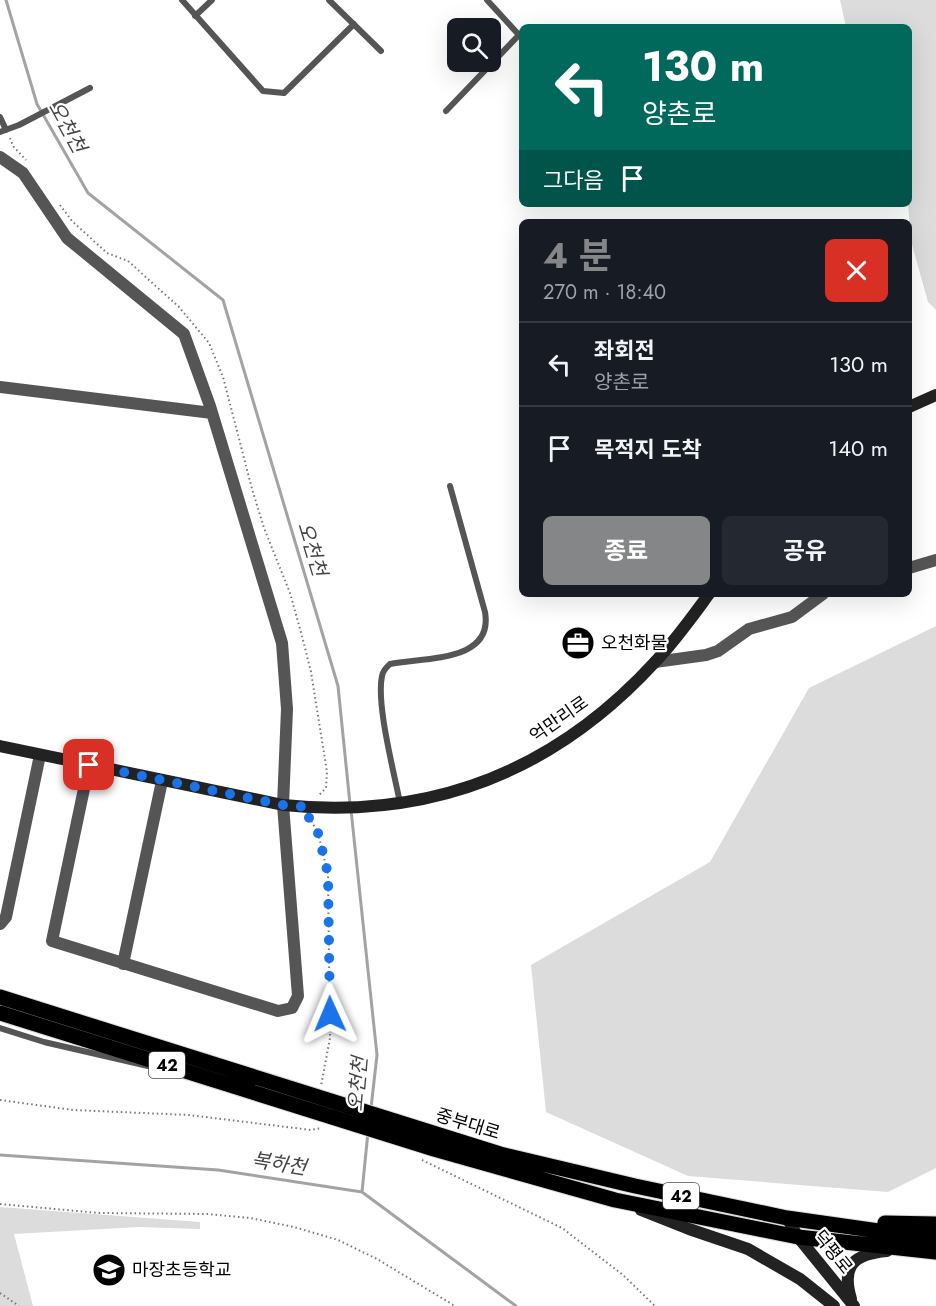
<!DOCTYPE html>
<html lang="ko">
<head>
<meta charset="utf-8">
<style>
  body { margin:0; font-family:Jost,"Noto Sans KR",sans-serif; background:#242831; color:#f1f3f6; height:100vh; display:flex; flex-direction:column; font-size:22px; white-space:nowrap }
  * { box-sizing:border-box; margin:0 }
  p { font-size:20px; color:#9ea1a6 }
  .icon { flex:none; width:33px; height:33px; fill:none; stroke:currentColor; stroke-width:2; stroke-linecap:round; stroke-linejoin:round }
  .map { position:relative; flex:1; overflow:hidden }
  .side { position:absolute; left:519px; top:219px; width:393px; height:378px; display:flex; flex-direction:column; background:#171b24; border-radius:9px; box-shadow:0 6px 24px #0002 }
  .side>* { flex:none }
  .hud { position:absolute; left:519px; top:24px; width:393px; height:183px; border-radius:9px; box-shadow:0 6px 24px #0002; background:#00695c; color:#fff; overflow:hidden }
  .buttons { position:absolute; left:447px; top:18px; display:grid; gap:12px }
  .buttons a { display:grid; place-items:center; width:54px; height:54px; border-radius:9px; background:#171b24; box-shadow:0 6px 24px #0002; font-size:30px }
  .pin { position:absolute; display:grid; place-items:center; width:51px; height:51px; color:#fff; margin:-26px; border-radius:12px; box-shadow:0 3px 9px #0006 }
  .me { position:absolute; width:66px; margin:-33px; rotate:359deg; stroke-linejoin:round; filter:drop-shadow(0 0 4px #0008) }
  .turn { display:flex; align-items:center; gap:21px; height:126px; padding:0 24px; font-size:27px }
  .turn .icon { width:78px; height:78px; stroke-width:2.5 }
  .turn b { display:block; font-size:42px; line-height:51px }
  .then { display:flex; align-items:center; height:57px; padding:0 24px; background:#0003; gap:12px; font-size:22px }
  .round { display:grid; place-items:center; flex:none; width:63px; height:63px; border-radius:9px; background:#242831 }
  .headline { display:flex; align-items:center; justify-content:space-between; height:102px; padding:0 24px }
  h1 { font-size:36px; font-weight:700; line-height:45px; color:#858687 }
  .button { display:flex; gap:12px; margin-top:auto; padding:12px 24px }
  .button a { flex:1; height:69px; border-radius:9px; background:#858687; color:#fff; font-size:24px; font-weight:700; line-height:69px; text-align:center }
  .button a+a { background:#242831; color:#f1f3f6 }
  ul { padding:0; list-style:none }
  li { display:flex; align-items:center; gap:18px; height:84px; padding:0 24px; border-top:2px solid #363941 }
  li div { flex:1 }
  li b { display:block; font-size:22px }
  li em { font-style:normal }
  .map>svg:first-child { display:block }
  .green { fill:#dcdcdc }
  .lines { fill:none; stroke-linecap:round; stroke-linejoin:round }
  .stream { stroke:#a3a3a3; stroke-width:3 }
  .primary-casing { stroke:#dbdbdb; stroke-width:17 }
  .path { stroke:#777; stroke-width:2; stroke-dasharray:1.5 3; stroke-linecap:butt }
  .lane { stroke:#555; stroke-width:6 }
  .street { stroke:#555; stroke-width:12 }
  .secondary { stroke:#222; stroke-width:12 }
  .primary { stroke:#000; stroke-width:15 }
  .route { stroke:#1a73e8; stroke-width:10; stroke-dasharray:0 18 }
  .labels { text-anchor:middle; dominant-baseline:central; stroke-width:4.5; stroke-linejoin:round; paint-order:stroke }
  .shield { fill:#fff; stroke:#4c4c4c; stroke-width:1.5 }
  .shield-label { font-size:16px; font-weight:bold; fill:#000 }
  .poi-label { font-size:18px; fill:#000; stroke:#fff; text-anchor:start }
  .street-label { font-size:18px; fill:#000; stroke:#fff }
  .water-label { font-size:20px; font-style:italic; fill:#444; stroke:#fff }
</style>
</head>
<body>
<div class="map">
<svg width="936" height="1306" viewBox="0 0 936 1306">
  <rect width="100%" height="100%" fill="#fff"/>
  <path class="green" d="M840 0H936V310L928 302 911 241 908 204 909 27H846Z
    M936 626V1168L888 1192 688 1176 546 1112 531 965 710 862 809 688Z
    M0 1207 200 1222V1229L139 1227 14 1234 33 1306H0Z"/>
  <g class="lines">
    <path class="stream" d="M6 0 37 104 88 193 223 300 338 686 350 804
      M351 810 377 1055 371 1108
      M0 1155 218 1170 362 1192 516 1306
      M362 1192 368 1132"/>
    <defs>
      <path id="primary" d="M0 997 500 1154 635 1186 787 1218 936 1239
        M0 1013 434 1149 615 1200 798 1237 936 1252
        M885 1223 936 1224"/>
    </defs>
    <use href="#primary" class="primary-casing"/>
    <path class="path" d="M10 138 13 146 26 160
      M60 205 72 221 107 253 128 261 179 307 209 343 223 377 252 489 264 528 290 593 302 636 311 672 327 772 326 788 319 795
      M309 817 318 833 328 874 330 1038 321 1086
      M0 1100 73 1110 189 1115 311 1130 322 1128
      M422 1160 562 1228 623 1275 655 1306
      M0 1204 99 1213 207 1214 250 1218 294 1227 338 1240 377 1259 455 1306
      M0 1293 19 1306"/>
    <path class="lane" d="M182 0 263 91 284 93 354 24
      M329 0 381 51
      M195 16 212 0
      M446 111 519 35 487 0
      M0 117 6 130
      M0 132 19 125 90 88
      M400 803C394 772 376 704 382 676 383 670 386 668 390 664 423 657 494 663 485 612L450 486
      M0 1028 44 1042 148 1066"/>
    <path class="street" d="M0 157 23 173 67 238 184 334 210 406 282 643 287 709 283 805 298 996 292 1008 278 1011 52 941 89 765
      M0 387 212 413
      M909 568 936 560
      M655 662 706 655 718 651 749 629 792 617 823 594
      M0 924 6 917 40 755
      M123 964 162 781"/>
    <path class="secondary" d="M909 407 936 395
      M0 746 283 805C431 820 554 772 655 662 675 641 692 617 709 594
      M641 1210 689 1229 748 1249 800 1279 834 1306
      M787 1218 798 1237 854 1306
      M851 1299C841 1265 854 1254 887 1251"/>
    <use href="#primary" class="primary"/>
  </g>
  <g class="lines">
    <path class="route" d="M89 765 283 805 308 807 309 818 318 833 328 874 330 1014"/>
  </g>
  <defs>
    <symbol id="office-disc" viewBox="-11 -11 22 22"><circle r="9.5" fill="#000" stroke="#fff"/><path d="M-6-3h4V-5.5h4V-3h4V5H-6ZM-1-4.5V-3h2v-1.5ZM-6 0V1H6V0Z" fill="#fff"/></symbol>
    <symbol id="school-disc" viewBox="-11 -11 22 22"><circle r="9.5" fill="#000" stroke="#fff"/><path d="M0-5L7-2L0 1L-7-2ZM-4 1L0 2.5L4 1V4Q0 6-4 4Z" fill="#fff"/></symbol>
  </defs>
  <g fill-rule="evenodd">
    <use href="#office-disc" x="559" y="624" width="38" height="38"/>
    <use href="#school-disc" x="90" y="1251" width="38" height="38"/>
  </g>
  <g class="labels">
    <g class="shield">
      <rect x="149" y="1052" width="36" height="26" rx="4.5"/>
      <rect x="663" y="1183" width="36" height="26" rx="4.5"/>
    </g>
    <g class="shield-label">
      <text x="167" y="1065">42</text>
      <text x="681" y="1196">42</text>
    </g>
    <g class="poi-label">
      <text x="601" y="643">오천화물</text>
      <text x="132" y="1270">마장초등학교</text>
    </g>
    <g class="street-label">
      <text transform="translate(559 719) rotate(-35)">억만리로</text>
      <text transform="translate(468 1124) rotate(17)">중부대로</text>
      <text transform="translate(833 1252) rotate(51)">덕평로</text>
    </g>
    <g class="water-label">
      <text transform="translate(67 127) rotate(61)">오천천</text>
      <text transform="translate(312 549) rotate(73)">오천천</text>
      <text transform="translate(358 1084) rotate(-85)">오천천</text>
      <text transform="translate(279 1164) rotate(9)">복하천</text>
    </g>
  </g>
</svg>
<div class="buttons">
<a><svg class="icon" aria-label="search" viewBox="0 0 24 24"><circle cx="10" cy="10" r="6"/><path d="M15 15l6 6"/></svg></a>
</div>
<div class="pin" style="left:89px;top:765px;background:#d93025"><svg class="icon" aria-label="arrive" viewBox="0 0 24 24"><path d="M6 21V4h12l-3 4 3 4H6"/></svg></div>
<svg class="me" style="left:330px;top:1014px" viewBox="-20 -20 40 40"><path d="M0-17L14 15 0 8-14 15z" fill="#1a73e8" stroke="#fff" stroke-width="4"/></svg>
<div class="hud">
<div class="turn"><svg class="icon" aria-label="left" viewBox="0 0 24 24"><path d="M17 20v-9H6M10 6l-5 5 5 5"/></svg><div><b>130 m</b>양촌로</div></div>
<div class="then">그다음<svg class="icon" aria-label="arrive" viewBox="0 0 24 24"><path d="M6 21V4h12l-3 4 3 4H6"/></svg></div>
</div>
<section class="side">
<div class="headline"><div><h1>4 분</h1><p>270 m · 18:40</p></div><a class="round" style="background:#d93025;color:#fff"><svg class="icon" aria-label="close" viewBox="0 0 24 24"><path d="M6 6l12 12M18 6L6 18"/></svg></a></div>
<ul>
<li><svg class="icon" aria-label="left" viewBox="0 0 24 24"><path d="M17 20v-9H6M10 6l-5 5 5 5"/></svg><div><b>좌회전</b><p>양촌로</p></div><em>130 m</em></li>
<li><svg class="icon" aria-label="arrive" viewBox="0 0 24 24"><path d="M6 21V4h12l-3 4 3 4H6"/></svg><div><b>목적지 도착</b></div><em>140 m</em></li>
</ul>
<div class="button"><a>종료</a><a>공유</a></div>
</section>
</div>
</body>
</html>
